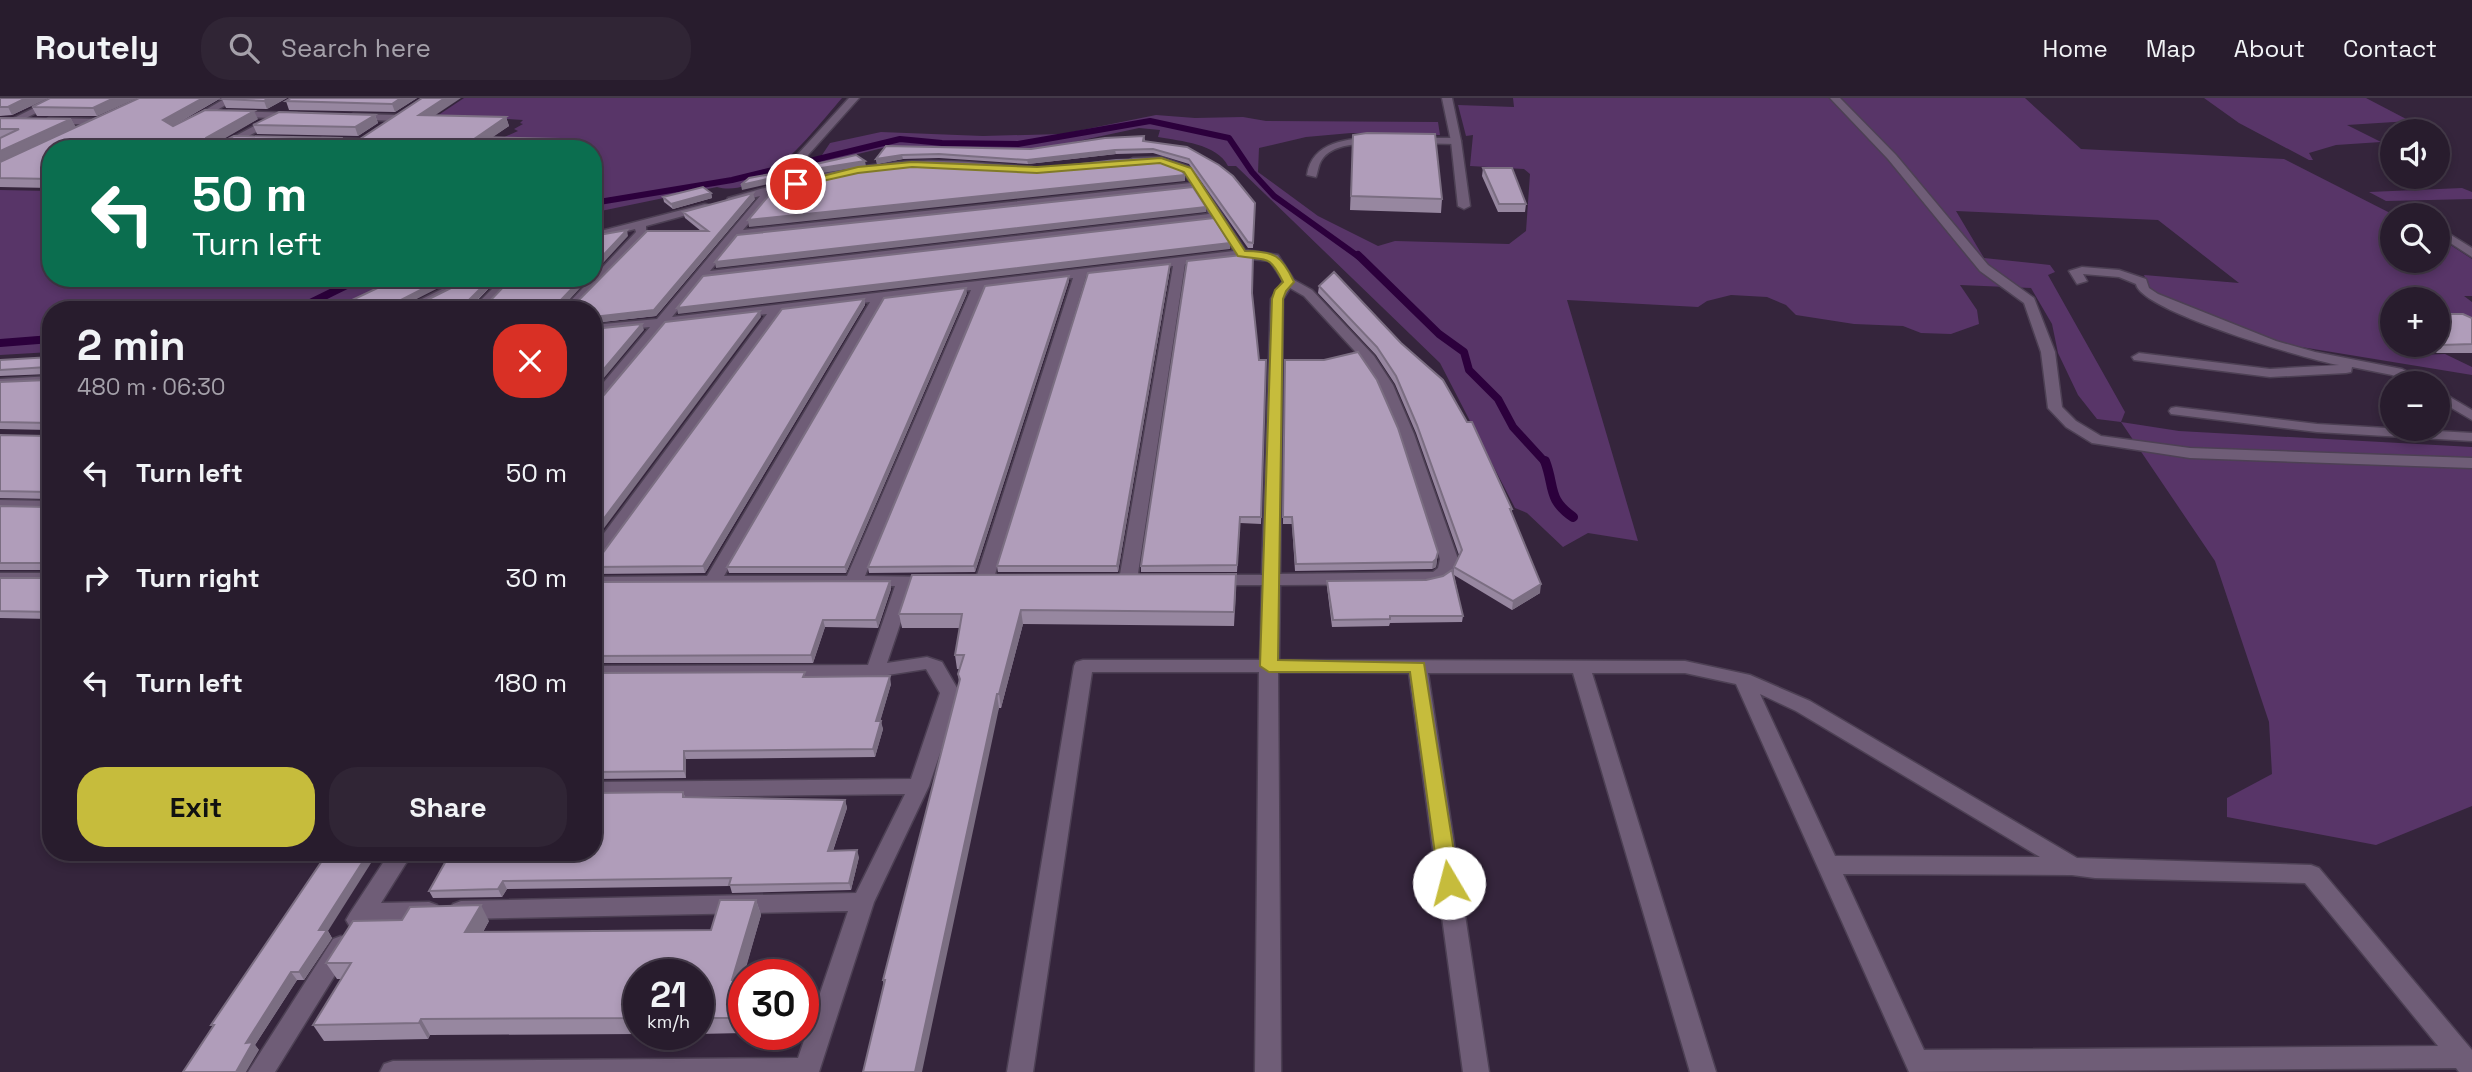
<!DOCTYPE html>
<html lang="en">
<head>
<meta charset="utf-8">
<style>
  body { margin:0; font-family:"Space Grotesk",sans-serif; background:#302535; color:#f1f3f6; height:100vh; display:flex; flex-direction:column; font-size:26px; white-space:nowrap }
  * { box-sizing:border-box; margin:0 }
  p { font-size:23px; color:#a5a1aa }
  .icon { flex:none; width:38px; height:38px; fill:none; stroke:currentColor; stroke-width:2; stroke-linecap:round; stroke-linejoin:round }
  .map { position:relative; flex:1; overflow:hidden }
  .drawer { position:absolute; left:42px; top:203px; width:560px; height:560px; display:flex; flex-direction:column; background:#281c2d; border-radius:28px; box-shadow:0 4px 10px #0003,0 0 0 2px #443a49 }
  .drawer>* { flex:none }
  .top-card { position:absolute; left:42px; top:42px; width:560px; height:147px; border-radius:28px; box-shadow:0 4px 10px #0003,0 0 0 2px #443a49; background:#0b6e4f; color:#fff; overflow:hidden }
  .buttons { position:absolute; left:2380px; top:21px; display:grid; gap:14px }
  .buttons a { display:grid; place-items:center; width:70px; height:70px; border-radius:50%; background:#281c2d; box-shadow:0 4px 10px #0003,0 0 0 2px #443a49; font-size:35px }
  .speed { position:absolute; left:623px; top:861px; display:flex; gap:14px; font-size:35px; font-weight:700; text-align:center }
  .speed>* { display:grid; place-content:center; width:91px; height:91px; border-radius:50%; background:#281c2d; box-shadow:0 4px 10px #0003,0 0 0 2px #443a49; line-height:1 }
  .speed small { font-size:18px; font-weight:400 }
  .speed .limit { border:10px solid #d22; background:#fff; color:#111 }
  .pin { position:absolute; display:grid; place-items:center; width:60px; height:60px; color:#fff; margin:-30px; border:4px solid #fff; border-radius:50%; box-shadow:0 2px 7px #0007 }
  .me { position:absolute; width:77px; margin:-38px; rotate:352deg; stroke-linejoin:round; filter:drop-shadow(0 0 5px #0008) }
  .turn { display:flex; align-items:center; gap:24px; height:147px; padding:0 35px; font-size:32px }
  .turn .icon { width:91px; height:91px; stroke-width:2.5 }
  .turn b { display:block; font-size:49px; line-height:60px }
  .round { display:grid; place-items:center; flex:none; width:74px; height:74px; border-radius:28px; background:#302535 }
  .summary { display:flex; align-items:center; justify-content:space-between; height:119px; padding:0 35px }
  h1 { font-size:42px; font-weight:700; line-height:52px }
  .primary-button { display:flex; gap:14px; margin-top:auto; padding:14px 35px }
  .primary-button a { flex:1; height:80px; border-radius:28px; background:#c6bc3c; color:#111; font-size:28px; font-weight:700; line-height:80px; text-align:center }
  .primary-button a+a { background:#302535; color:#f1f3f6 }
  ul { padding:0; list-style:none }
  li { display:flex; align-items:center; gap:21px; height:105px; padding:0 35px }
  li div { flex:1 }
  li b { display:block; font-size:26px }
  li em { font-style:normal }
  header { display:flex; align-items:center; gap:42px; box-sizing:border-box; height:98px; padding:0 35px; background:#281c2d; border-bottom:2px solid #443a49 }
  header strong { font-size:33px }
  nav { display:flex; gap:38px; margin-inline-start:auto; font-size:24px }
  .search { width:490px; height:63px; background:#302535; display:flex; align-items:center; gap:18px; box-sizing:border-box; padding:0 24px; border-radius:28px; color:#a5a1aa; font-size:26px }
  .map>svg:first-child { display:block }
  .green { fill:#583568; fill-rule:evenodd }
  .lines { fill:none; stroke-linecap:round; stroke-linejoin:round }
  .stream-far2 { stroke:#2c003c; stroke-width:6 }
  .stream-far1 { stroke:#2c003c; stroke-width:8 }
  .stream { stroke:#2c003c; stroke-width:10 }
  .lane-casing { stroke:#4d4054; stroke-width:3 }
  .street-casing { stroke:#4d4054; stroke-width:3 }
  .lane { fill:#6f5d77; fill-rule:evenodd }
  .street { fill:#6f5d77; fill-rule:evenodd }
  .wall { fill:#9787a0 }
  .shaded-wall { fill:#7b6e82 }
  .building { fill:#b09dba; stroke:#7b6e82; stroke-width:2 }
  .route { fill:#c6bc3c; stroke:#817a27; stroke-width:2 }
</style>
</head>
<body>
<header>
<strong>Routely</strong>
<div class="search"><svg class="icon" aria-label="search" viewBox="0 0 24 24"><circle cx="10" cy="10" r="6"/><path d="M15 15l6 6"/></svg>Search here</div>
<nav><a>Home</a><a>Map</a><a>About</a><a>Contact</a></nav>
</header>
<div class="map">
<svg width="2472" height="974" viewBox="0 0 2472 974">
  <rect width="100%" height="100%" fill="#35253c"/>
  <path class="green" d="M464 0H842C814 32 763 102 717 89L596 114 593 112V51L395 46ZM507 21 523 22 520 25 523 26 514 31 518 33 500 41 424 33 502 24Z
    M1513 0H2025L2081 51 2284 61 2394 117 2392 163H2438V139L2472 161V198H2464L2472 204V219L2438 222V201H2392V225L2387 226 2392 229V235L2384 236 2392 242V247H2401L2417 257 2445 256 2472 269V277L2289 247 2222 226 2151 194 2144 177 2239 185 2158 122 1956 113 1984 160 2050 167 2055 174 2048 177 2125 314 2121 324 2179 333 2472 349V708L2376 747 2227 719V700L2272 676 2269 624 2215 463 2121 324 2097 321 2078 297 2058 255 2052 226 2031 190 1960 187 1977 212 1979 226 1951 236 1921 235 1903 228 1854 226 1796 217 1786 207 1767 199 1731 197 1707 203 1698 209 1567 202 1638 443 1588 435 1563 449 1527 415 1515 410 1440 265 1236 68H1228C1217 46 1181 43 1158 39L1160 32 1139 30 1027 54 918 48 887 49 816 66 830 45 881 34 983 38 1062 36 1156 17 1195 20 1243 19 1266 23 1438 24 1440 37 1351 35 1306 39 1259 50 1258 74 1318 118 1378 148 1395 143 1509 146 1526 133 1530 76 1524 71 1470 68 1473 37 1466 38 1458 7 1514 9Z
    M2204 0H2366L2410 23 2347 27 2381 44 2336 47 2309 55 2313 62H2309L2239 25Z
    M2462 90 2472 94V101L2386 103 2369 94Z
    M0 92 51 93V180H407L353 204 359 212H51V254L0 257Z"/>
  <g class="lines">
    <path class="stream-far2" d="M593 105 732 82 900 41 942 45 1018 46 1150 23 1229 40 1252 74 1274 98 1359 159"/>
    <path class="stream-far1" d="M1358 157 1439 236 1464 254 1469 272 1498 301 1513 329 1545 364
      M296 212 361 180
      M0 245 51 241"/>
    <path class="stream" d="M1545 363C1555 389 1547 401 1573 419"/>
    <defs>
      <path id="lane" d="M1376 39 1381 42 1379 44C1361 47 1332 44 1321 63 1318 68 1318 74 1316 79L1307 77C1312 43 1348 41 1376 39Z
        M1414 40H1456L1461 43 1456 46 1411 45V41Z
        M2438 129 2472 150V159L2438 137Z
        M2082 169 2119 172 2146 181 2149 190 2158 196 2276 243 2315 254 2402 271 2429 285H2412L2392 277 2352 269 2351 274 2346 275 2270 279 2134 262 2132 259 2139 255 2270 271 2339 267C2309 262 2140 213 2136 186L2119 179 2083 176 2087 183 2077 186 2069 173Z
        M2438 292 2472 312V322L2438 302Z
        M2176 309 2317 326 2472 335V343L2317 334 2171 316 2169 313 2171 310Z"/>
      <path id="street" d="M54 0H66L16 25 8 23Z
        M226 0H238L196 24 188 22Z
        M849 0H859L783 85C829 74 875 64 923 63 959 62 996 67 1032 69L1037 72 1032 75 920 69 849 77 775 94 743 132 1191 85C1172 54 1147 75 1128 63L1133 60 1161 59 1192 70 1245 152 1278 157 1294 182 1312 192 1374 258 1393 287 1414 336 1458 461C1454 480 1442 484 1425 486L1280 487 1279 562 1685 563 1750 577 1810 603 2077 760 2311 767 2319 770 2472 952V974H2459L2456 970 1909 974 1736 586 1685 575H1592L1716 974H1690L1573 575H1428L1489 974H1463L1409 575 1278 574 1281 974H1255L1259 574H1092L1033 974H1007L1074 568 1076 564 1083 562H1260L1262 487H1213L1204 482 1213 477H1262L1271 201 1283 183 1270 163 1242 160 1185 166 1137 482 1128 487 1119 482 1173 168 1086 178 993 483 984 488 975 483 1073 180 984 191 865 478 939 479 942 483 939 487 913 488 887 565 927 559 942 564 960 595 929 688 874 804 819 974H380L384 966 393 963 798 960 848 813 461 821 453 818 449 812 453 806 461 803 856 795 905 696 593 700V684L911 681 940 595 926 571 875 579 593 580V568L868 567 895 488 593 489V479L707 478 870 204 782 215 599 466 593 467V450L767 216 665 228 598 309 593 310V297L650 229 593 235V227L657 221 760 98 732 105 727 102 728 100 768 89ZM1194 91 1209 116 710 173 737 140ZM1213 123 1234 153 672 219 703 181ZM1290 190 1304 198 1364 263 1379 287 1400 336 1440 461 1438 470 1433 474 1280 476 1283 201ZM971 192 847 478H724L883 203ZM1760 596 1796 613 2040 759 1835 758ZM1843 776 2072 777 2095 780 2305 785 2438 948 1924 952Z
        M1442 0H1452L1461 43 1470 108 1464 111 1458 108 1451 43Z
        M1830 0H1840L1896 57 1988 167 2034 200 2055 254 2062 309 2076 323 2101 338 2190 350 2472 360V370L2190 360 2092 345 2066 329 2048 310 2041 254 2024 205 1980 173 1888 61Z
        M228 13 297 15 302 18 297 21 278 20 277 23 224 51H211L269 20 231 18 226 15Z
        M353 16 396 17 401 20 396 23 350 21 348 19Z
        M49 20 102 21 107 24 102 27 46 25 44 23Z
        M322 40 360 41 365 44 360 47 319 45 317 43Z
        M705 106 709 107V111L646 128V137L575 212H562L636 134 635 131 593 142V135Z
        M464 180H480L417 212H400Z
        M503 180H516L485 212H471Z
        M51 278V286L0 289V281Z
        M0 402 51 403V413L0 412Z
        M0 475H51V485H0Z
        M390 754H413L381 805 429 804 437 807 441 813 437 819 429 822 370 823C364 831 359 832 350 829L346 822 350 815Z
        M341 838 349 841 353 848 275 974H248L333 841Z"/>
    </defs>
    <use href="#lane" class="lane-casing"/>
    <use href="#street" class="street-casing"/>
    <use href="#lane" class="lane"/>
    <use href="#street" class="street"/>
  </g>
  <path class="wall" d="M0 0H48L12 17 0 18Z
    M50 0H137L97 18H37L32 9Z
    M221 0 178 25 258 21 217 44 354 45 435 18 506 19 509 28 492 39 561 50 51 51V90L0 89V20L71 21 75 29Z
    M287 0 267 11 226 10 222 1Z
    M417 0 395 14 289 12 286 3Z
    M375 17 378 25 358 38 257 36 253 27Z
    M1353 37 1442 101 1441 115 1350 112Z
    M1144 38 1145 43 1187 49 1255 105 1253 150H1248L1189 66 1153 55 1116 56 1028 66 939 60 903 61 877 66 876 61 886 48 1031 51Z
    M1483 70 1526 106 1525 114H1498L1482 78Z
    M711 95 712 100 673 111 664 104 663 99Z
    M755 101 656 218 593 225V212L403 208H415L471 180H499L472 208H485L589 180 563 208H573L701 133 685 120 683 114Z
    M1170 166V171L1118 474H998L997 468Z
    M1334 174 1512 411V415L1540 495 1512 512 1454 477 1463 518 1462 524 1390 525 1389 528 1332 529 1327 489V483L1426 482 1453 477 1454 469 1459 457 1416 335 1395 286 1376 257 1318 195 1319 188Z
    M1069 178V183L975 474 869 475 868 469Z
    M967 195 846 475H729L727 469Z
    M1252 196 1259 262H1266L1261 426 1240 425 1237 474H1141V468Z
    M864 201 865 207 705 475 593 476V461L599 460Z
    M2438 216 2472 220V255H2437L2423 247H2438Z
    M2392 219V228L2388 226Z
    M51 259V521L0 520V480H48L49 472H0V408L46 409 49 406V401L0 400V337L47 338 50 335 49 332 0 331V284L47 282 49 276 0 278V262Z
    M1285 262 1438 454 1436 469 1432 471 1295 473 1292 426H1283Z
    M890 483 891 491 878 530 825 529 813 565H593V484Z
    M1236 490 1234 528 1023 526 1001 610H999L884 888 883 882 959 584 958 576 960 571H957L955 557 960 530H902L899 516Z
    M593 575 806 579 891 586 880 623 883 631 875 659 686 661V680L593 681Z
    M683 694 685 699 845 702 847 710 833 753 859 759 851 792 732 795 730 788 507 791 502 799 433 800 429 793Z
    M756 802 761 817 742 882H744V935L698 936V877H639V936L430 937 428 941 324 943 313 927 341 881H337L326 865 489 823 483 834 711 832Z
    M328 833 332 840 304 882H297L255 947 259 952 213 929 211 927Z"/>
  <path class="shaded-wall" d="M26 0H48L12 17 8 9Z
    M114 0H137L97 18 93 10Z
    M203 0H221L167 31 163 22Z
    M268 0H287L267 11 264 3Z
    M401 0H417L395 14 392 6Z
    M445 0H461L422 26 419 17Z
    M254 13 258 21 210 49 205 44 206 40Z
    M375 17 378 25 358 38 355 29Z
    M506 19 509 28 480 48 477 39Z
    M71 21 76 29 0 65V53Z
    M558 41 561 50 560 51H545Z
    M1115 52 1116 56 1028 66 1027 62Z
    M902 57 903 61 877 66 876 61Z
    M865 63 866 68 791 80 790 75Z
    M771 76 772 80 768 86 742 92 741 87Z
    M1185 77V83L749 129 748 122Z
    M711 95 712 100 673 111 671 106Z
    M753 95 755 101 656 218 593 225V219L654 212Z
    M1206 109V114L716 170 715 164Z
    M627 132 628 138 593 176V168Z
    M1230 145V151L678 216 677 210Z
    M1170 166V171L1118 474 1117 468Z
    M1069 178V183L975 474 974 468Z
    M444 180H458L397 211 395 205Z
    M491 180H499L469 210 467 208V204Z
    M582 180H589L560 212 557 206Z
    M966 190 967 195 846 475 845 469Z
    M864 201 865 207 705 475 703 468Z
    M760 213 761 219 593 445V435Z
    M642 226 644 232 593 293V284Z
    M1438 454 1436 469 1432 471 1433 464Z
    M890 483 891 491 878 530 876 522Z
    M1541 486 1540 495 1512 512 1513 503Z
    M1021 512 1023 526 1001 610 999 596Z
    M823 522 825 529 813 565 811 557Z
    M890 578 891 586 878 631 876 623Z
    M997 596 999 610 922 974H915Z
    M881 623 883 631 875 659 873 651Z
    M684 653 686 661V680L684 673Z
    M845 702 847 710 830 761 828 753Z
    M857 752 859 759 851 792 849 785Z
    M369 754H378L328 833 332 840 304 882 299 874 319 832Z
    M503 783 507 791 502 799 498 791Z
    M756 802 761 817 738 898 732 882Z
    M481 807 489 823 474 850 465 834Z
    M291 874 297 882 255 947 259 952 246 974H236L246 945Z
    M421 921 430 937 428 941 419 925Z"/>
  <path class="building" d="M0 0H26L8 9H0Z
    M50 0H114L93 10 32 9Z
    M139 0H203L163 22 173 28 205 12 254 13 206 40 205 44 220 45 234 38 342 40 344 45H354L422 0H445L419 17 506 19 477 39 558 41 545 51H51V81L0 80V64Z
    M224 0H268L264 3 222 1Z
    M291 0H401L392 6 286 3Z
    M279 14 375 17 355 29 253 27Z
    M0 20 71 21 0 53V40L19 31H0Z
    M1367 35 1435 36 1442 101 1351 98 1353 37Z
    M1144 38 1143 43 1187 49 1219 67 1233 78 1255 105 1253 145 1248 144 1189 61 1153 51 1115 52 1027 62 939 56 902 57 876 61 886 48 1031 51 1105 40Z
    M856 57 865 63 790 75 794 71Z
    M1152 61 1177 67 1185 77 748 122 776 89 863 72 920 66 1028 72 1116 62Z
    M1483 70H1512L1526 106H1499Z
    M771 76 767 81 741 87 749 80Z
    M703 89 711 95 671 106 663 99Z
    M1193 89 1206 109 715 164 737 137Z
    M753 95 654 212 593 219V212H331L388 185 399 188 414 180H444L395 205 398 208H415L471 180H491L467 204V208H485L512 180H582L557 206 560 208H573L647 133H708L683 114Z
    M1214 120 1230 145 677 210 703 178Z
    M627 132 593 168V138Z
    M1242 157 1253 158 1252 195 1259 262H1266L1261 419H1240L1237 467 1141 468 1187 163Z
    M1170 166 1117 468H997L1088 175Z
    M1334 174 1401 245 1443 282 1467 324H1472L1512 411H1510L1541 486 1513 503 1454 469 1462 452 1417 327 1396 278 1377 249 1319 188Z
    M1069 178 974 468 868 469 985 188Z
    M966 190 845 469H727L884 200Z
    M864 201 703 468 593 469V461L599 460 782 211Z
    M760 213 593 435V305L598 304 665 224Z
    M2438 216H2463L2472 220V246L2442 247 2438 244Z
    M642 226 593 284V231Z
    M1358 254 1377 282 1398 330 1438 454 1436 461 1433 464 1296 466 1292 419H1283L1285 262H1324Z
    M51 259V514L0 513V480H48L49 468 46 465H0V408L46 409 49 406 48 394 0 393V337L47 338 50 335 49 325 0 324V284L47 282 50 272 47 269 0 272V262Z
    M1452 472 1463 518H1390V521L1333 522 1327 483 1426 482 1443 478Z
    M1236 476 1234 514 1021 512 999 596H997L915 974H863L885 882H883L960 581 958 576 964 557H955L962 516H899L912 477Z
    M890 483 876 522H823L811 557 593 558V484Z
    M805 574 803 579 890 578 876 623H881L873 651 684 653V673L593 674V575Z
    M683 694V699L845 702 828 753 857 752 849 785 729 787 731 780 503 783 498 791 429 793 451 754H593V695Z
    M328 754H369L319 832H327L299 874H291L246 945 253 944 236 974H183L214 927H211Z
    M720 802H756L732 882H744V920H698V877H639V920L421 921 419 925 313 927 351 865H326L353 823 402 822 410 809 481 807 465 834 711 832Z"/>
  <path class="route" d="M1161 60 1191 70 1245 153C1275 153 1282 158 1294 184L1286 193 1283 201 1278 562 1424 565 1459 785 1456 790 1449 793 1442 790 1439 785 1410 574H1269L1260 568 1272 201 1275 192 1283 184C1269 155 1266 163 1238 158L1184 74 1160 65 1037 75 912 69 858 75 796 89 791 86 858 69 912 64 1037 69Z"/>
</svg>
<div class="buttons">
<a><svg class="icon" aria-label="sound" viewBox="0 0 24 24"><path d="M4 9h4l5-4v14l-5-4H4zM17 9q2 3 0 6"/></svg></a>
<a><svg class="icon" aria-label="search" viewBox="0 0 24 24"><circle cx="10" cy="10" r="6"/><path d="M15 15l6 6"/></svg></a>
<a>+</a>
<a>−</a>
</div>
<div class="speed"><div>21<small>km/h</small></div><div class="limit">30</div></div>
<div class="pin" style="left:796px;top:86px;background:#d93025"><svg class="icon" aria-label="arrive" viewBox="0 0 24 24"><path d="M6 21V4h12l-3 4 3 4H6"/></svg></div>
<svg class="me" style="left:1449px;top:785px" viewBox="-20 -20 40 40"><circle r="19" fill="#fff"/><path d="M0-13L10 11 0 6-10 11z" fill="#c6bc3c"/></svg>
<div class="top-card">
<div class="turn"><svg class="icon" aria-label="left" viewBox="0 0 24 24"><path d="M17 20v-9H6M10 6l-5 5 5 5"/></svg><div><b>50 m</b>Turn left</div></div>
</div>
<section class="drawer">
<div class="summary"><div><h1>2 min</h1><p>480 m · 06:30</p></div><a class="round" style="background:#d93025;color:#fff"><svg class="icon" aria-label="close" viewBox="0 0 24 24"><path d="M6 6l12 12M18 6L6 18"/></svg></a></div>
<ul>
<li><svg class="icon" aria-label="left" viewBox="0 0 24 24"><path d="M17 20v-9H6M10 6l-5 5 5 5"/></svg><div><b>Turn left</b></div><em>50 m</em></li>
<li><svg class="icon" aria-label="right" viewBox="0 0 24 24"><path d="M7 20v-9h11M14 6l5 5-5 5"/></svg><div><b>Turn right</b></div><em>30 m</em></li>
<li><svg class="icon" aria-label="left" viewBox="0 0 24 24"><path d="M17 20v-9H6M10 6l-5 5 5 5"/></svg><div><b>Turn left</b></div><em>180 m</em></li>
</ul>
<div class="primary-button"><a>Exit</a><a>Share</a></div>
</section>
</div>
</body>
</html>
